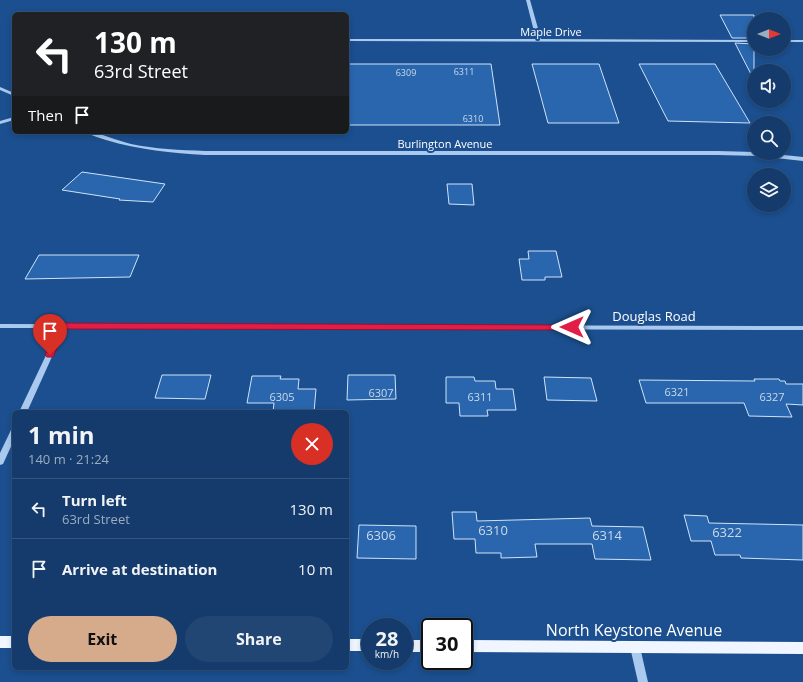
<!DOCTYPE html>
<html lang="en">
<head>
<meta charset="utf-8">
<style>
  body { margin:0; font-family:"Open Sans",sans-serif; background:#214673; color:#f1f3f6; height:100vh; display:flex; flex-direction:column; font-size:15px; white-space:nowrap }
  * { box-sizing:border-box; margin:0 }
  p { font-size:13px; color:#9dadc1 }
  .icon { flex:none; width:22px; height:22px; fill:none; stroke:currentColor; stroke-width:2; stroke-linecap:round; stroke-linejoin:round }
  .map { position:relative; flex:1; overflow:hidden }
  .details { position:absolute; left:12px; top:410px; width:337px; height:260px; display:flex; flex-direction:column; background:#143b6b; border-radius:6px; box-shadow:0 2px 6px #0003,0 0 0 1px #33557e }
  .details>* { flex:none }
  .hud { position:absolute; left:12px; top:12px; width:337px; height:122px; border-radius:6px; box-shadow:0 2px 6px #0003,0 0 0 1px #33557e; background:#202124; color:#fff; overflow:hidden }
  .needle { width:26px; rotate:90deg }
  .tools { position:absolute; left:747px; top:12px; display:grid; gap:8px }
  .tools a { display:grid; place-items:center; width:44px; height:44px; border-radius:50%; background:#143b6b; box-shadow:0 2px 6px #0003,0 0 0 1px #33557e; font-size:20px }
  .speed { position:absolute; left:361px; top:618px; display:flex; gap:8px; font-size:20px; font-weight:700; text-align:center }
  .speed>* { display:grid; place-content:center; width:52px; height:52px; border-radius:50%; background:#143b6b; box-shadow:0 2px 6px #0003,0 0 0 1px #33557e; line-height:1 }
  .speed small { font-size:10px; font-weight:400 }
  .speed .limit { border:2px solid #111; border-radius:6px; background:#fff; color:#111 }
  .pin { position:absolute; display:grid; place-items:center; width:34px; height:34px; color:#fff; margin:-41px -17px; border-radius:50% 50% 50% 0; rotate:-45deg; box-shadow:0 0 4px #0007 }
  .pin .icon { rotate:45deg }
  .me { position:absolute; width:44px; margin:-22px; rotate:270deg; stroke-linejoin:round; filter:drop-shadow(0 0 3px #0008) }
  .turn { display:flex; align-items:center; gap:14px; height:84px; padding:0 16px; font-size:18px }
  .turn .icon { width:52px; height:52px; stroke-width:2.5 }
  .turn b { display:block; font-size:28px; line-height:34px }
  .then { display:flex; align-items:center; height:38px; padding:0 16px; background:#0003; gap:8px; font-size:15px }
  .round { display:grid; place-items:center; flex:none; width:42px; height:42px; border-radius:21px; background:#214673 }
  .headline { display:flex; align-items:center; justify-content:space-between; height:68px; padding:0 16px }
  h1 { font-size:24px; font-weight:700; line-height:30px }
  .primary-button { display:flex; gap:8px; margin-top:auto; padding:8px 16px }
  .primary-button a { flex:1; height:46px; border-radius:24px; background:#d6ab8b; color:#111; font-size:16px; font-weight:700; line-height:46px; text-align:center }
  .primary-button a+a { background:#214673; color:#f1f3f6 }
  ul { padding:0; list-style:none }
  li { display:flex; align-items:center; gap:12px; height:60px; padding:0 16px; border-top:1px solid #33557e }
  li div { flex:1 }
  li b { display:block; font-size:15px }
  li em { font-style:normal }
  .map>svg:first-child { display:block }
  .building { fill:#2a66ad; stroke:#cfe3fa }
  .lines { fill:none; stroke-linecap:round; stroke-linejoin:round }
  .minor { fill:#a9c9ee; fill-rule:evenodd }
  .major { fill:#f0f6ff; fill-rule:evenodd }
  .route { fill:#e11d48; stroke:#92132f }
  .labels { text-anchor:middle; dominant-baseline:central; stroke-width:4; stroke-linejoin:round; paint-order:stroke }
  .far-number-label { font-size:9px; fill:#cad9ea }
  .far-street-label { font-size:11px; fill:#fff; stroke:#1b4f8f }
  .number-label { font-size:11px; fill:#cad9ea }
  .street-label { font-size:13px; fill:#fff; stroke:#1b4f8f }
  .near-number-label { font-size:13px; fill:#cad9ea }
  .near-street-label { font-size:16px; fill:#fff; stroke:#1b4f8f }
</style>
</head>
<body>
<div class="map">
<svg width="803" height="682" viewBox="0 0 803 682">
  <rect width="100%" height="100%" fill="#1b4f8f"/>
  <path class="building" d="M720 15H754V38H732Z
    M735 43 754 44V80Z
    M347 64H491L500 125H347Z
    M532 64H599L619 123H548Z
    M639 64H715L750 123 668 121Z
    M82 172 165 184 153 202 119 200 120 199 62 190Z
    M447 184H472L474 205 449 204Z
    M528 251H556L562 277H545V280H522L519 259H529Z
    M39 255H139L130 277 25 279Z
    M162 375H211L205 399 155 398Z
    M348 375H395L396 399 347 400Z
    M252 376H281L280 379H299L298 389H316L314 412H273L274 403H247Z
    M446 377H474L475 381H495L496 389H513L516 410H487L488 416H460L459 403H446Z
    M544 377 591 378 597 401 547 400Z
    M754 379H779L780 381H785L786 384H803V405L786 404 792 417 749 416 744 403H646L639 380 755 381Z
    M452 512H476L477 521 590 518 592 526 643 527 651 560 595 559 592 544H535L537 557 501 558V553H476L475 539H454Z
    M684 515 707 516 709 523 803 525V560L741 558 740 555H715L711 541H691Z
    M359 525 416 526V559L357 558Z"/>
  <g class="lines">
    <path class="minor" d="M526 0H530L541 39 754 40V42L347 41V39H536Z
      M784 40H803V42H784Z
      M0 87 14 93V96L0 90Z
      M14 117V120L0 124V121Z
      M86 132C100 132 117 141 131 144 155 149 180 150 205 151H718L754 152 803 157V161L758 156 718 155H205C172 153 139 150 106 140 100 138 92 136 86 132Z
      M0 324 803 326V330L65 328 27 412H19L59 328H0Z
      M14 429V440L3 464 0 465V453L10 432 11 430Z
      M635 643 638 644 640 647 648 682H638L630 647 632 644Z"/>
    <path class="major" d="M0 636H14V648H0Z
      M347 639H370V651H347Z
      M404 640H430V652H404Z
      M464 640 803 642V654L464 652Z"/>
  </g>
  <path class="route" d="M63 323 572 325 576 327 572 330 66 329 53 357H47L45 355 59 326Z"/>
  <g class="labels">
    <g class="far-number-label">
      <text x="464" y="71">6311</text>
      <text x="406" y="72">6309</text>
      <text x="473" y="118">6310</text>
    </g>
    <g class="far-street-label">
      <text x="551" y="31">Maple Drive</text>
      <text x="445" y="143">Burlington Avenue</text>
    </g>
    <g class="number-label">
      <text x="677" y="391">6321</text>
      <text x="381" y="392">6307</text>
      <text x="282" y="396">6305</text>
      <text x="480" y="396">6311</text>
      <text x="772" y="396">6327</text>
    </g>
    <g class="street-label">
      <text x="654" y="316">Douglas Road</text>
    </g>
    <g class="near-number-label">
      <text x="493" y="530">6310</text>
      <text x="727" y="532">6322</text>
      <text x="381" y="535">6306</text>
      <text x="607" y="535">6314</text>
    </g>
    <g class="near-street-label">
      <text x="634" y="630">North Keystone Avenue</text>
    </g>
  </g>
</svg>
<div class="tools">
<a><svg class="needle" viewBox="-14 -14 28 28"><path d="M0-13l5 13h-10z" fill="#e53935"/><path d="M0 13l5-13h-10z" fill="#9dadc1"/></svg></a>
<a><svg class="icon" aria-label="sound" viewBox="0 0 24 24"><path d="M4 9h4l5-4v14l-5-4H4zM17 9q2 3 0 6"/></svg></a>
<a><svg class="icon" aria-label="search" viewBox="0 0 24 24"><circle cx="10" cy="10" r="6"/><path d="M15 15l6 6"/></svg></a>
<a><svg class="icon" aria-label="layers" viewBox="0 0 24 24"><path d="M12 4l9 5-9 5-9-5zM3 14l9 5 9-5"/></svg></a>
</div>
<div class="speed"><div>28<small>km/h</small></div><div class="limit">30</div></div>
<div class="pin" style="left:50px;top:355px;background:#d93025"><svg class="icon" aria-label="arrive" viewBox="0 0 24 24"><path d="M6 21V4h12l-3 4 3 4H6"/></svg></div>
<svg class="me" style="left:572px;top:327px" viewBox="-20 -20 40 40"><path d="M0-17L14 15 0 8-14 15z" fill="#e11d48" stroke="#fff" stroke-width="4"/></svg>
<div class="hud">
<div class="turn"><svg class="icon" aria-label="left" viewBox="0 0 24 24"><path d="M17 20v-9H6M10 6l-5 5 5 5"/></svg><div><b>130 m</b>63rd Street</div></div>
<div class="then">Then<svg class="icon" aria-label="arrive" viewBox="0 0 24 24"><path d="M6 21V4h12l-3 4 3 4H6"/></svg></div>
</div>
<section class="details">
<div class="headline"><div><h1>1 min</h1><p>140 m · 21:24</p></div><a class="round" style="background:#d93025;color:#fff"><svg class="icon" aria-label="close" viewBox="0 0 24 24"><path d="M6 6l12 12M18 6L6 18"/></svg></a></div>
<ul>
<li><svg class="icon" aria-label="left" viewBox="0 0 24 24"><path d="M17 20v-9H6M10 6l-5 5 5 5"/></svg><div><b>Turn left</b><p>63rd Street</p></div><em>130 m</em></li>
<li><svg class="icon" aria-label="arrive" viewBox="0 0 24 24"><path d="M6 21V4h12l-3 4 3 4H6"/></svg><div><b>Arrive at destination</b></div><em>10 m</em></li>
</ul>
<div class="primary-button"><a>Exit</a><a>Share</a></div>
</section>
</div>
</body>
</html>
